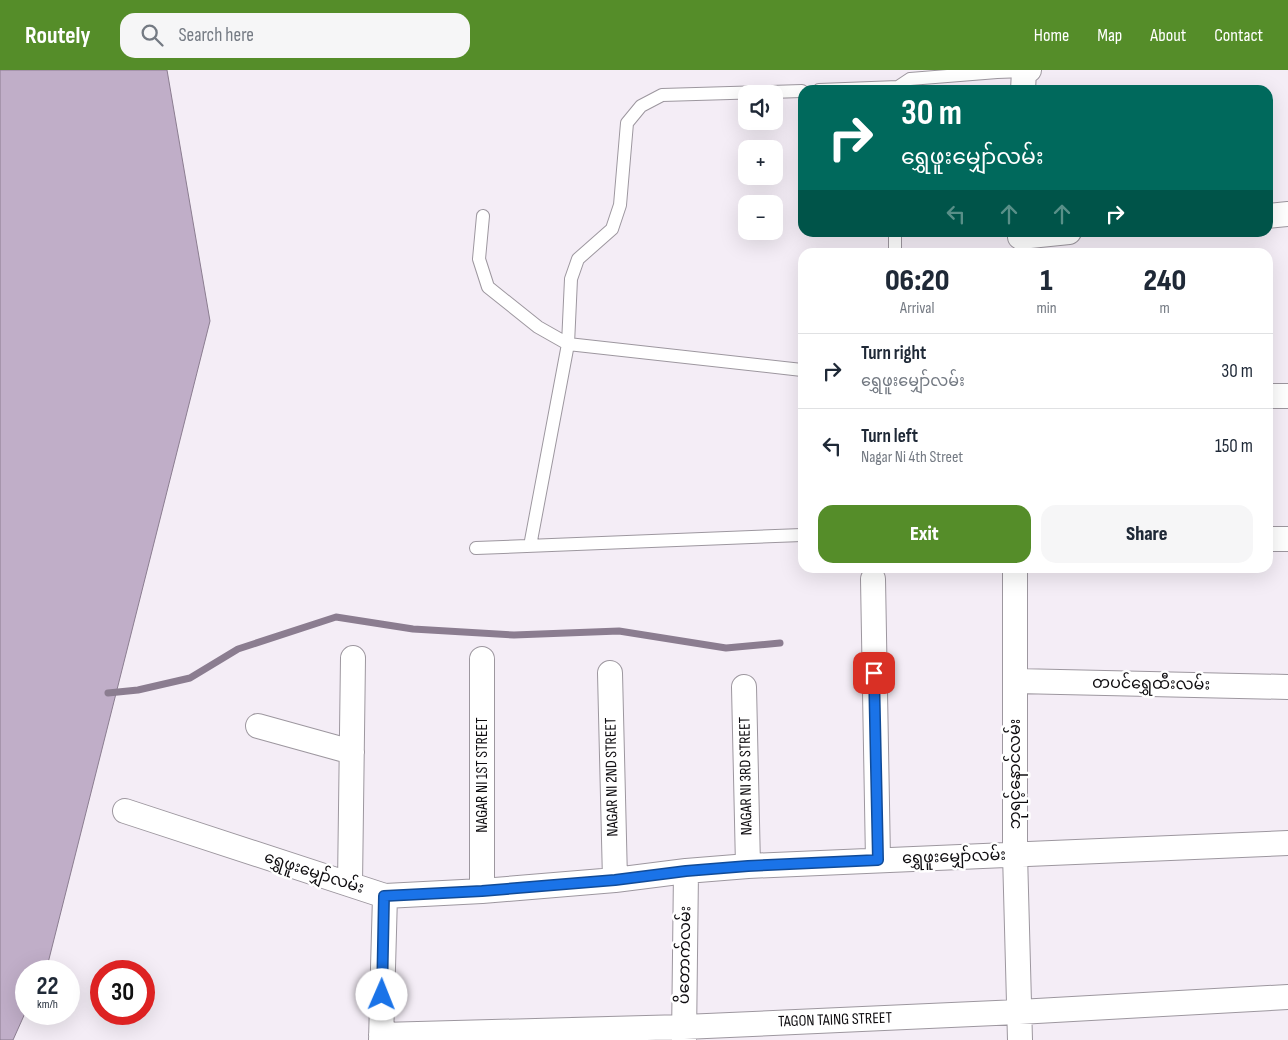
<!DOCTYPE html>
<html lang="en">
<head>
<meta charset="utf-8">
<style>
  body { margin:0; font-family:"Sofia Sans Condensed","Noto Sans Myanmar",sans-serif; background:#f6f6f7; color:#1f2937; height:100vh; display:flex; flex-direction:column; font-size:19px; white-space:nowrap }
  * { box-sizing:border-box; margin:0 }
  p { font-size:16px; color:#747a83 }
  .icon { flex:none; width:28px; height:28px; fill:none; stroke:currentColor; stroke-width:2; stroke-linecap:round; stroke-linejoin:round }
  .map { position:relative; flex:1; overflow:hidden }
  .sheet { position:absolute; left:798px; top:178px; width:475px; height:325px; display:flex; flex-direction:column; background:#fff; border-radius:15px; box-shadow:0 5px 20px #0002 }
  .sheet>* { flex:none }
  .banner { position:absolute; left:798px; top:15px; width:475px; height:152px; border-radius:15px; box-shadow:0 5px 20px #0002; background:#00695c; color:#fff; overflow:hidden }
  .fabs { position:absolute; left:738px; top:15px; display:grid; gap:10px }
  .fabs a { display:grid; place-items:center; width:45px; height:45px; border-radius:10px; background:#fff; box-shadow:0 5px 20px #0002; font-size:25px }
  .speed { position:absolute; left:15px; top:890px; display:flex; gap:10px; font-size:25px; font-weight:700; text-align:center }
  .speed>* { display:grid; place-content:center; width:65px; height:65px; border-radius:50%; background:#fff; box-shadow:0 5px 20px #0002; line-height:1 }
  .speed small { font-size:12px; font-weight:400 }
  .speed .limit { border:8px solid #d22; background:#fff; color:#111 }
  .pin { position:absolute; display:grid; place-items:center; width:42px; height:42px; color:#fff; margin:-21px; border-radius:10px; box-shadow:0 2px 8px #0006 }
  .me { position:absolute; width:55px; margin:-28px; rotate:1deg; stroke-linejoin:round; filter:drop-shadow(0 0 4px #0008) }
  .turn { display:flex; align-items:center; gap:18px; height:105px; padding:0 20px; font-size:22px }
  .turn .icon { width:65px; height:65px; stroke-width:2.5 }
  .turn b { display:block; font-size:35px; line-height:42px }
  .lanes { display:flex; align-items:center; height:48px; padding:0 20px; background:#0003; justify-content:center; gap:25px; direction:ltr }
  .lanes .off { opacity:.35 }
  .eta { display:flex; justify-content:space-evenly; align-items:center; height:85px; text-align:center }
  .eta b { font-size:30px; font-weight:800; line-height:35px }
  .cta { display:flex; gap:10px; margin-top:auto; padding:10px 20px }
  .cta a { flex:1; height:58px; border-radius:15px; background:#558d29; color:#fff; font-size:20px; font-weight:800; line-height:58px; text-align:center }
  .cta a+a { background:#f6f6f7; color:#1f2937 }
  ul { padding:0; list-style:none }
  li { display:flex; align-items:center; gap:15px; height:75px; padding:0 20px; border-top:1px solid #e0e1e3 }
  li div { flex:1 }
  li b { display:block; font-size:19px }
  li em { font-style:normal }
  header { display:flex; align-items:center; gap:30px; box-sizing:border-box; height:70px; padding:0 25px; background:#558d29; color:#fff }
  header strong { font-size:24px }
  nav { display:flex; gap:28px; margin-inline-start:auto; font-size:18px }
  .search { width:350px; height:45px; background:#f6f6f7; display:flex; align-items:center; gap:12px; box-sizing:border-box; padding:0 18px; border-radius:15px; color:#747a83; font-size:19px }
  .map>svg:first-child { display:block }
  .water { fill:#c0aec8; stroke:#8b7d90 }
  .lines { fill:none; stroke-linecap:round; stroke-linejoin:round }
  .stream { stroke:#8b7d90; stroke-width:7 }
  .lane-casing { stroke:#9d979f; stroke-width:14 }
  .street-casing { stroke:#9d979f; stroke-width:26 }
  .lane { stroke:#fff; stroke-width:12 }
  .street { stroke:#fff; stroke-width:24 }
  .route-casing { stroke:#114b97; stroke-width:12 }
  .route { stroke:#1a73e8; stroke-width:9 }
  .labels { text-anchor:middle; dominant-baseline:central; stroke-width:5; stroke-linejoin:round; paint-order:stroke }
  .street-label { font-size:16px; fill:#0e0c0f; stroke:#fff }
</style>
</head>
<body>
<header>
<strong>Routely</strong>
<div class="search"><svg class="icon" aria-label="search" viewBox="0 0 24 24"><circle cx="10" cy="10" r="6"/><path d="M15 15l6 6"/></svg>Search here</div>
<nav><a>Home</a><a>Map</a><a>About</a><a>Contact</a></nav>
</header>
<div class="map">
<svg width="1288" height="970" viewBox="0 0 1288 970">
  <rect width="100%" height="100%" fill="#f4edf6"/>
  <path class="water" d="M0 0H167L210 251 48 893 44 901H26V941L13 970H0Z"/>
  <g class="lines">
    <path class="stream" d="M108 623 138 620 190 608 238 579 336 547 413 559 514 565 619 561 726 578 780 573"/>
    <defs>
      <path id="lane" d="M997 0V2L1024 1
        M819 20 898 17
        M898 20V17L910 9 997 2
        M483 146 479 189 488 217 538 257 568 274 802 300
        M895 162V182
        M530 476 568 274 571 209 578 189 612 159 620 135 627 53 641 36 662 25 802 21
        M476 478 802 465"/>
      <path id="street" d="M1023 20 1024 1 1029 0
        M1268 146 1288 144
        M1020 167 1069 162
        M1268 326H1288
        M1268 469H1288
        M1015 498V784L1020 970
        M873 509 878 790
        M482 589V821
        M610 603 615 810
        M1015 611 1288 617
        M744 617 748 796
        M258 656 352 682
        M125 741 385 826 482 821 615 810 686 801 748 796 1288 773
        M350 814 353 588
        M381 965 684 957 1019 942 1288 927
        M381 970 385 826
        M684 970 686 801"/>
    </defs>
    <use href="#lane" class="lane-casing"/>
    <use href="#street" class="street-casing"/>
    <use href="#lane" class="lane"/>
    <use href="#street" class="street"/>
  </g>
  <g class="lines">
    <defs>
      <path id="route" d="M382 925 384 826 482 821 615 810 686 801 748 796 878 790 874 603"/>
    </defs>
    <use href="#route" class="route-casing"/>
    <use href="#route" class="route"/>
  </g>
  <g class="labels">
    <g class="street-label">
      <text transform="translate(1151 614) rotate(1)">တပင်ရွှေထီးလမ်း</text>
      <text transform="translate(1015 704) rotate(-90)">ဘုရင့်နောင်လမ်း</text>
      <text transform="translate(482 705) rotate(-90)">NAGAR NI 1ST STREET</text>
      <text transform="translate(746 706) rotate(-91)">NAGAR NI 3RD STREET</text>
      <text transform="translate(612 707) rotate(-91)">NAGAR NI 2ND STREET</text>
      <text transform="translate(954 787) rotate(-2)">ရွှေဖူးမျှော်လမ်း</text>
      <text transform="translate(314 803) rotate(18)">ရွှေဖူးမျှော်လမ်း</text>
      <text transform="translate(685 885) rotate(-89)">ပိတောက်လမ်း</text>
      <text transform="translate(835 950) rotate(-2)">TAGON TAING STREET</text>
    </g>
  </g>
</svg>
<div class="fabs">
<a><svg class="icon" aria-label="sound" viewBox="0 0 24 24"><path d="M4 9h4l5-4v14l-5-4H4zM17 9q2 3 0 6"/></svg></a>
<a>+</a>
<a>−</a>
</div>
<div class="speed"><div>22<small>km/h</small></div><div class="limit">30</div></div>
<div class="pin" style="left:874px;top:603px;background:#d93025"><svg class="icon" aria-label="arrive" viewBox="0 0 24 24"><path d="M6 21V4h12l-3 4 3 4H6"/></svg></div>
<svg class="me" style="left:382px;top:925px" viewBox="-20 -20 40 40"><circle r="19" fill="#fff"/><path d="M0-13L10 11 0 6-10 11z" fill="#1a73e8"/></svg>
<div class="banner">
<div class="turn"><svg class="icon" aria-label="right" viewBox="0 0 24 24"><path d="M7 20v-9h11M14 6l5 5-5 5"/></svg><div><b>30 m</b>ရွှေဖူးမျှော်လမ်း</div></div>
<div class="lanes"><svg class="icon off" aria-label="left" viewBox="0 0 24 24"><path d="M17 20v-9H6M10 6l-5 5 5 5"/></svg><svg class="icon off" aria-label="ahead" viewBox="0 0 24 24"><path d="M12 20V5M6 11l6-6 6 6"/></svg><svg class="icon off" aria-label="ahead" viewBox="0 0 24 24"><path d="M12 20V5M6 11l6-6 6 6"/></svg><svg class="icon" aria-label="right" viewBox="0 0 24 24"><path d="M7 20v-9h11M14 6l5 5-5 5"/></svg></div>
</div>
<section class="sheet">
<div class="eta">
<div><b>06:20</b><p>Arrival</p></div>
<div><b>1</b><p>min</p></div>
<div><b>240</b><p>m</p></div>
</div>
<ul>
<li><svg class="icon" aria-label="right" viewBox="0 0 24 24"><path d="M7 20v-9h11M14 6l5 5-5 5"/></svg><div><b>Turn right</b><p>ရွှေဖူးမျှော်လမ်း</p></div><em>30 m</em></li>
<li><svg class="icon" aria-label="left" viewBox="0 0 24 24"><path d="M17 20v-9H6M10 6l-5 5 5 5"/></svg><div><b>Turn left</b><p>Nagar Ni 4th Street</p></div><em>150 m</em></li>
</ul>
<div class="cta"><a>Exit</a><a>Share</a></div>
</section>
</div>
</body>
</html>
